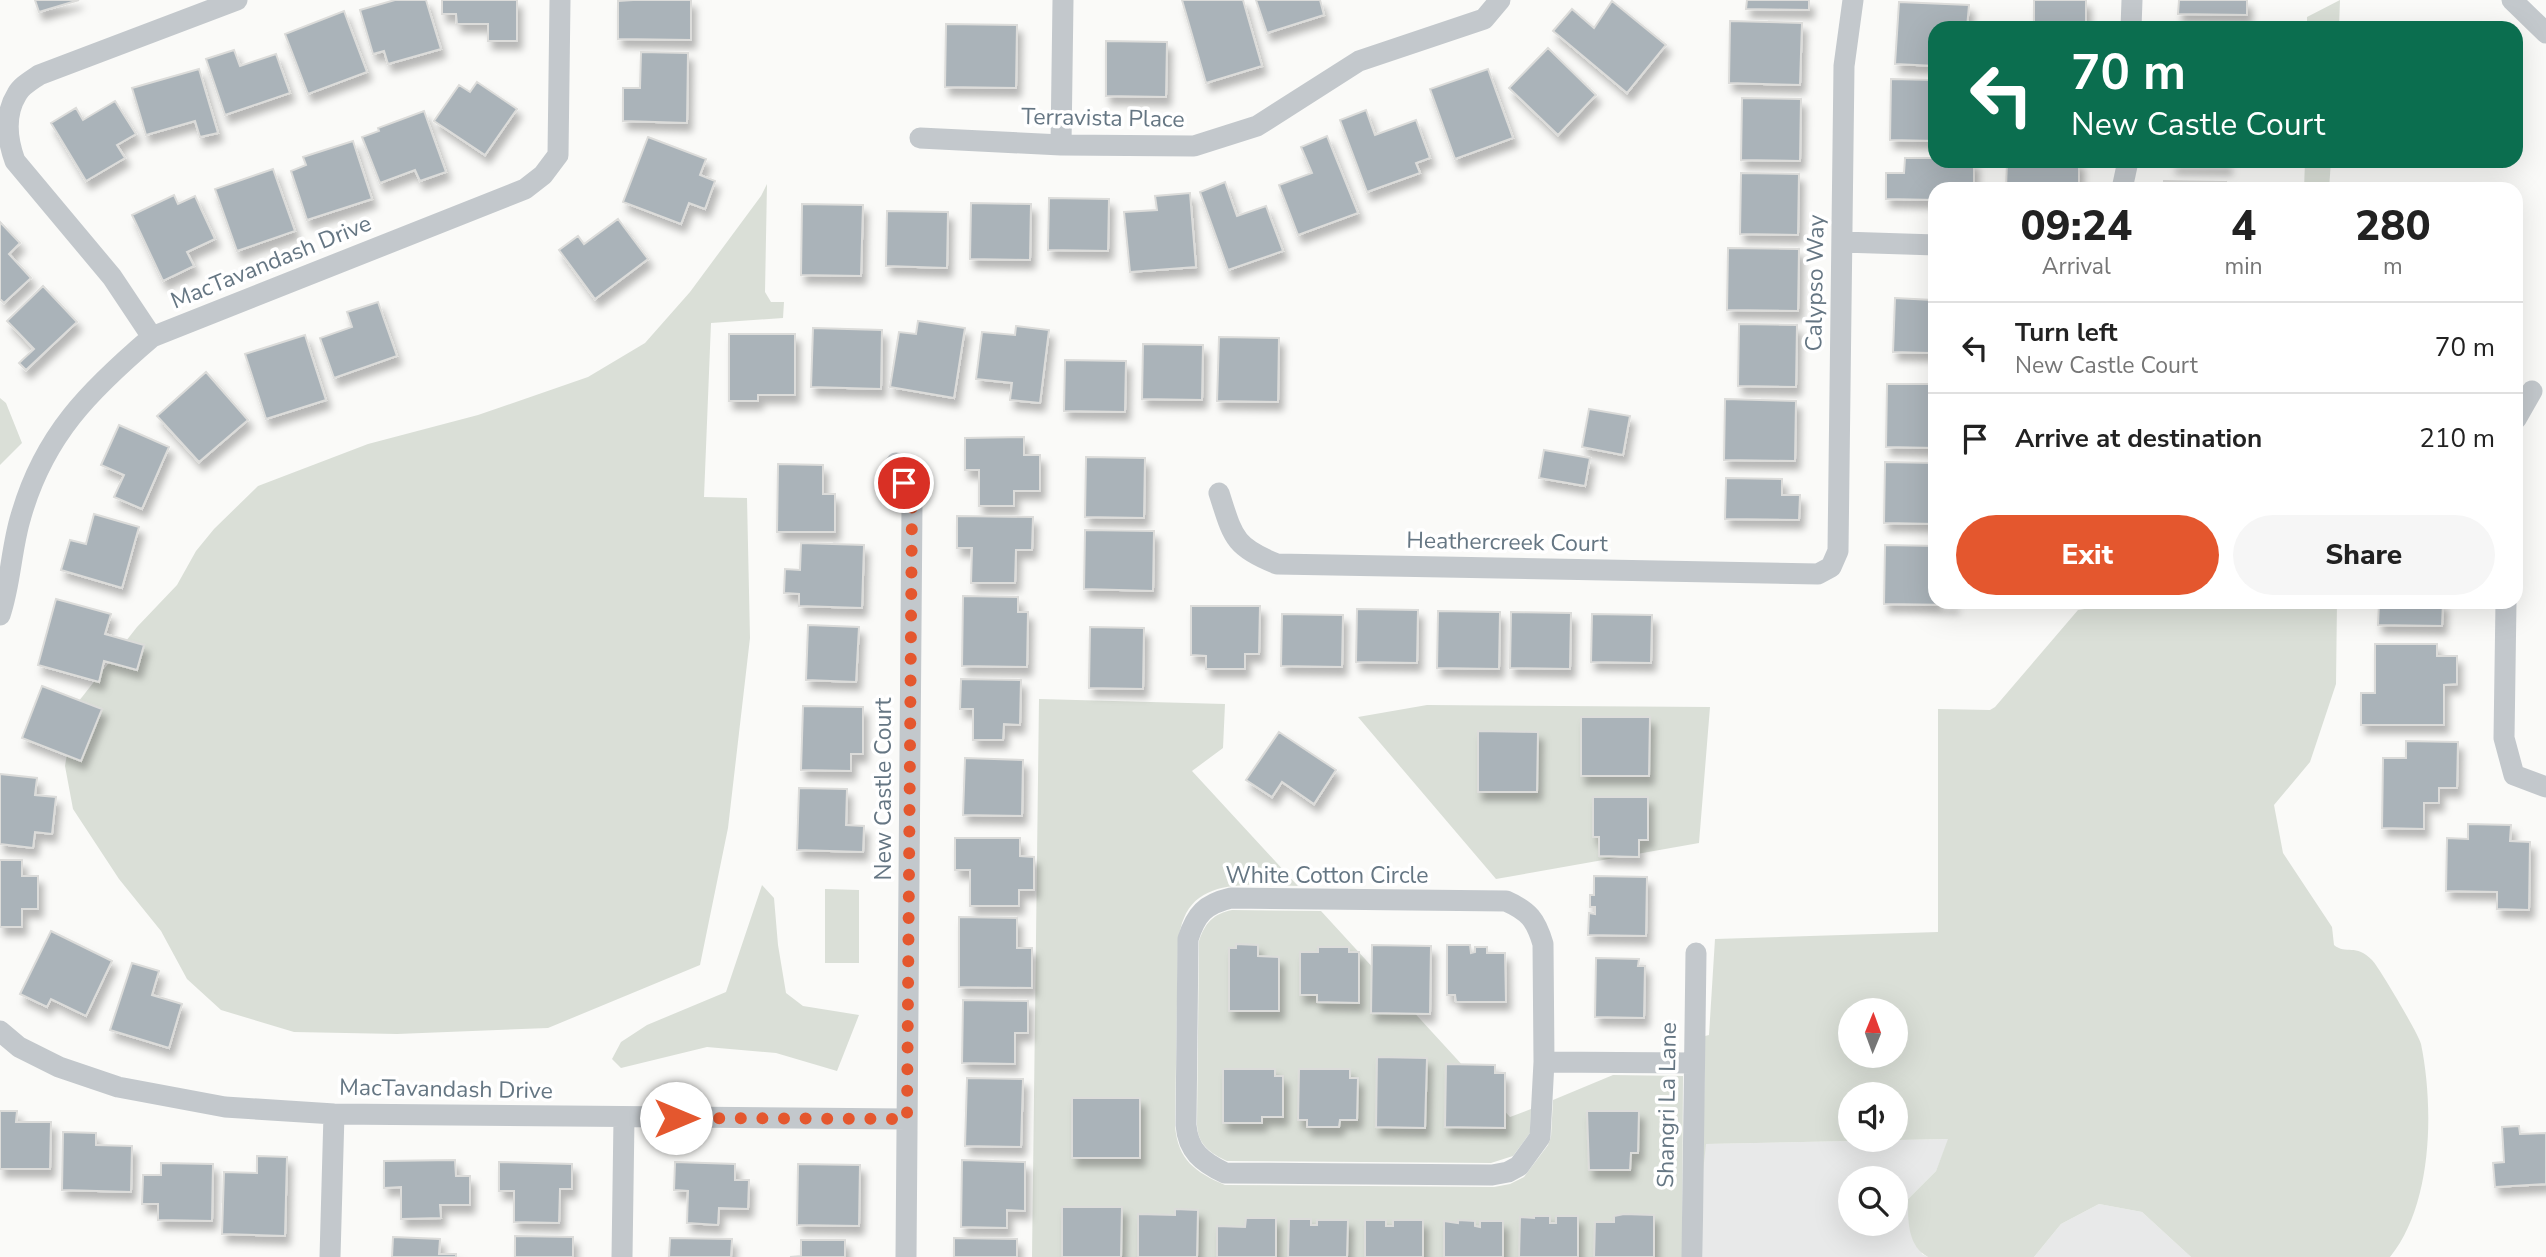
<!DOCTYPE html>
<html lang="en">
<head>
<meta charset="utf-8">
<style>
  body { margin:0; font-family:"Nunito Sans",sans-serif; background:#f6f6f6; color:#222; height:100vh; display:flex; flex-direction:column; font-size:26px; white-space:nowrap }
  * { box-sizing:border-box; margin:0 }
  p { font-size:23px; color:#767676 }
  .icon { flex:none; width:38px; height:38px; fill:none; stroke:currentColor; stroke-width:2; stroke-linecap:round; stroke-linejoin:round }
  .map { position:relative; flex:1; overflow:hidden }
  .side { position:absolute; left:1928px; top:182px; width:595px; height:427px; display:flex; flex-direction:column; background:#fff; border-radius:21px; box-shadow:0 7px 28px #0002 }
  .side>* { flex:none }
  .guide { position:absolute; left:1928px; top:21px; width:595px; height:147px; border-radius:21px; box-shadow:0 7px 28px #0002; background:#0b6e4f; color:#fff; overflow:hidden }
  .needle { width:46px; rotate:1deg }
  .tools { position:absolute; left:1838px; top:998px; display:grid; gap:14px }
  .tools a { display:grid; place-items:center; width:70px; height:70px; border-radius:50%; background:#fff; box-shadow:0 7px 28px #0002; font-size:35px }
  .pin { position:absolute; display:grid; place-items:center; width:60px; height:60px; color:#fff; margin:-30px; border:4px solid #fff; border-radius:50%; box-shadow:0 2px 7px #0007 }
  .me { position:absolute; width:77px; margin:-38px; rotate:90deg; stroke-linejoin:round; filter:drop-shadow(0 0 5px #0008) }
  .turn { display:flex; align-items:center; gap:24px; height:147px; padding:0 28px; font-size:32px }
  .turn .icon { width:91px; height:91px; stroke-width:2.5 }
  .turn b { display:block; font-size:49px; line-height:60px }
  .eta { display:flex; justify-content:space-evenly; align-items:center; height:119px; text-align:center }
  .eta b { font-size:42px; font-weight:800; line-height:49px }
  .cta { display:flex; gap:14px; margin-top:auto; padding:14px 28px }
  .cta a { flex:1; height:80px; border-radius:42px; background:#e4572e; color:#fff; font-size:28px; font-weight:800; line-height:80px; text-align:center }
  .cta a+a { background:#f6f6f6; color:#222 }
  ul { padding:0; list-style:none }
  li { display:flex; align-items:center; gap:21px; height:91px; padding:0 28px; border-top:2px solid #e0e0e0 }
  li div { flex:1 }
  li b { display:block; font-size:26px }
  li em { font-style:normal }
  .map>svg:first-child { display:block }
  .built { fill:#e8e9e9; fill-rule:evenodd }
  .green { fill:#dadfd7; fill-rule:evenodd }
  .building { fill:#aab3b9; stroke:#dcdcda; stroke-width:2; filter:url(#shadow) }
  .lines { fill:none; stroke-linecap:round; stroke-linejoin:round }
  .street { stroke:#c3c8cc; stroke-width:21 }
  .route { stroke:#e4572e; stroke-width:12; stroke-dasharray:0 21.6 }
  .labels { text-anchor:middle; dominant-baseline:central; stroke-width:7; stroke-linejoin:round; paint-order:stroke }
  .street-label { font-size:23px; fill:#657683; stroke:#fff }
</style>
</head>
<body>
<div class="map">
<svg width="2546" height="1257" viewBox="0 0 2546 1257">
  <defs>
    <filter id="shadow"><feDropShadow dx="4.5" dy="8" stdDeviation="3.5" flood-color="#0004"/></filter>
  </defs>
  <rect width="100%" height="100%" fill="#fafaf8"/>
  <path class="built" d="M1949 1139 1936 1171 1908 1199 1922 1254 1928 1257H1703V1172L1705 1144ZM1850 1178H1895V1223H1850Z
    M2099 1204 2142 1212 2191 1257H2034L2061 1224Z"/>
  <path class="green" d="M2340 0 2339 28H2307V17Z
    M2305 161H2331L2329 189H2304Z
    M767 184 765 292 771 302H784L783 318 711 323 704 497 747 498 750 638 728 828 700 965 548 1028 397 1034 294 1032 221 1010 187 979 161 931 119 879 73 809 65 766 75 706 137 627 177 585 196 551 214 529 258 486 368 444 478 415 588 377 645 343 690 292 761 196Z
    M0 398 6 403 22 443 0 465Z
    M2115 602H2337L2336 684 2310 762 2274 805 2283 853 2332 927 2334 945C2346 955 2356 943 2372 960 2379 967 2419 1035 2421 1044 2434 1107 2433 1204 2390 1257H2191L2142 1212 2099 1204 2061 1224 2034 1257H1928C1907 1246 1908 1219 1908 1199L1936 1171 1948 1139 1706 1144 1703 1172 1705 1036 1709 1035 1715 939 1938 932V709L1990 710 1995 707 2078 610 2110 605ZM1850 1010H1895V1055H1850ZM1850 1094H1895V1139H1850Z
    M1039 699 1225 704 1223 748 1192 771 1298 886C1262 886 1201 875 1184 918 1181 924 1180 932 1178 939L1175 1126C1178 1160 1195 1172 1225 1185L1494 1187 1510 1184 1524 1177 1548 1145 1551 1137 1553 1100 1613 1075 1683 1076 1682 1257H1032Z
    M1427 705 1710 707 1699 843 1496 879 1358 717Z
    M762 885 774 898 778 945 786 993 803 1006 859 1015 837 1071 776 1053 707 1047 621 1068 612 1059 621 1042 647 1025 726 992Z
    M825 889 859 890V963H825Z
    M1232 910 1321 911 1510 1117 1531 1109 1530 1133 1513 1156 1491 1163 1227 1161C1210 1153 1198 1145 1197 1125L1199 941C1205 923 1213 914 1232 910Z"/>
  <path class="building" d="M35 0H79L39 12Z
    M395 0H426L441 49 388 64 384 51 373 54 360 10Z
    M442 0H517V41H488V24H457L456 14H442Z
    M633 0H691V40L618 39V1Z
    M1182 0H1243L1262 66 1206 83Z
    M1256 0H1320L1324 15 1267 33Z
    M1747 0H1809V10L1746 9Z
    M2034 0H2086V28H2034Z
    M2179 0H2247V15L2178 14Z
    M1612 1 1666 45 1627 93 1553 31 1572 9 1594 28Z
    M1899 2 1969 5 1967 28H1936V66L1895 64Z
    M344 11 367 72 308 94 285 34Z
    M1730 21 1802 23 1800 85 1729 83Z
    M946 24 1017 25 1016 88 945 87Z
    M1106 41 1167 42 1166 97 1106 96Z
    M1548 48 1596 95 1558 135 1509 88Z
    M234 50 240 66 276 54 290 93 225 115 206 59Z
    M641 52 688 53 687 123 623 121V88H640Z
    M199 69 218 133 200 137 195 121 146 135 132 88Z
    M1488 69 1513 138 1455 159 1430 89Z
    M1891 79 1936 80V141L1890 140Z
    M477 82 517 109 485 155 434 121 459 85 470 92Z
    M1742 98 1801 99 1800 161 1741 160Z
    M115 101 136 134 117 145 125 158 86 181 51 123 76 108 83 120Z
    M1366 110 1375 135 1416 120 1430 158 1416 163 1420 173 1367 192 1340 120Z
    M424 111 446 172 420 181 415 170 380 183 362 137 379 131 378 128Z
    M1327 136 1358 213 1298 235 1279 185 1312 173 1301 147Z
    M648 137 706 159 700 175 715 181 705 209 689 203 681 224 623 202Z
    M353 141 372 199 307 220 291 171 306 165 303 157Z
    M1905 158H1936V161H1974V189H1936V200L1886 199V173H1904Z
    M2007 161H2079V189H2006Z
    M2172 161H2227V166L2172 165Z
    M273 169 295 231 237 251 215 189Z
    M1741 173 1799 174 1798 235 1740 234Z
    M2164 181 2226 182V189H2164Z
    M1225 182 1237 216 1266 206 1283 251 1228 270 1200 192Z
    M1190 193 1196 267 1130 272 1124 212 1157 210 1155 196Z
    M174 195 178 204 195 196 215 239 187 252 194 266 163 281 132 215Z
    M1049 198 1109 199 1108 251 1048 250Z
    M971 203 1031 204 1030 260 970 259Z
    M802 204 863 205 861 276 801 275Z
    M887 211 948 212 947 268 886 266Z
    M618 219 648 259 595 299 559 250 578 236 584 244Z
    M0 222 20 243 9 254 31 278 4 303 0 299Z
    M1728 248 1799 249 1798 311 1727 310Z
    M43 286 77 322 26 370 19 363 34 349 7 321Z
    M1895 298 1932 300 1930 353 1893 352Z
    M378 302 397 356 334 378 320 338 352 327 347 312Z
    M918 321 965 328 954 398 890 387 899 332 916 334Z
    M1739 324 1797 325 1796 387 1738 386Z
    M1016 326 1049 330 1040 403 1010 400 1012 383 976 379 982 332 1015 335Z
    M813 328 882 330 881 389 811 387Z
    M729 334H795V395H758V401H729Z
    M305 335 326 400 266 419 245 354Z
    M1219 337 1279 338 1278 402 1217 401Z
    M1143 344 1203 345 1202 400 1142 399Z
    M1065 360 1126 361 1125 412 1064 411Z
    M206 372 248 420 199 462 157 416Z
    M1887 384H1936V448L1886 447Z
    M1725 399 1796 401 1795 461 1724 460Z
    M1589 409 1630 416 1623 455 1582 447Z
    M119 425 169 447 142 509 114 497 124 475 101 465Z
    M1024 437V455H1040V491H1014V506H979V470H965V438Z
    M1544 450 1590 458 1585 486 1539 478Z
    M1086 457 1145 458 1144 518 1085 517Z
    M1885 462 1936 463V524L1884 523Z
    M778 464 823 465V494H835V532H777Z
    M1726 478 1782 479V495H1800L1799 520 1725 519Z
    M94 514 139 527 122 588 61 570 70 540 86 544Z
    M957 516 1033 517 1032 550H1016L1015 583H971L972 548H957Z
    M1085 530 1154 531 1153 591 1084 589Z
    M801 543 864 545 862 608 799 606V594L784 593 785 569 800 570Z
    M1885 545 1936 546V602H1954V605L1884 604Z
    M963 596 1018 597V612H1028L1027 667 962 666Z
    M56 599 111 614 105 634 144 645 137 670 104 661 99 682 38 665Z
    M2379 602H2443L2442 626 2378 625Z
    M1191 606H1260L1259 654H1245V669H1206V656L1191 655Z
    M1357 609 1418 610 1417 663 1356 662Z
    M1438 611 1500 612 1499 669 1437 668Z
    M1511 612 1571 613 1570 669 1510 668Z
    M1282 614 1343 615 1342 667 1281 666Z
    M1592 614 1652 615 1651 663 1591 662Z
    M808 625 859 627 856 682 806 680Z
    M1090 627 1144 628 1143 689 1089 688Z
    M2375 644H2437V656H2457V684L2444 685V725H2361V693H2375Z
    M961 679 1021 680 1020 725 1004 724 1003 740H973V709H960Z
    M42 686 102 709 81 761 22 738Z
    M803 706 863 707V754H851V771L801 770Z
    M1581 717H1650L1649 776H1581Z
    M1478 731 1538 732 1537 792H1478Z
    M1279 732 1336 770 1314 804 1282 782 1272 797 1246 780Z
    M2406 741 2458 742 2457 788H2439V803H2424V829L2382 828 2383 758H2406Z
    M965 758 1023 760 1022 816 963 815Z
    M0 774 37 778 35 795 56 797 52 834 35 832 33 848 0 844Z
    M799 788 847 789 846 825 864 826 863 852 797 850Z
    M1593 797H1648V840H1639V857L1599 856V837H1593Z
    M2468 824 2511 825 2510 841 2530 842 2529 910 2497 909V892L2446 891 2447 838 2468 839Z
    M955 838H1020V856L1034 857V890H1019V906H970V870H955Z
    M0 860H22V876H38V909H22V927H0Z
    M1594 876 1647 877 1646 936 1588 935 1589 913 1595 914V907H1590V895H1594Z
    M959 917 1017 918V948H1032V988L959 987Z
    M51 931 112 961 86 1016 51 999 47 1007 20 994Z
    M1236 944 1258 945V956L1279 957V1011H1229V948H1236Z
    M1372 945 1431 946 1430 1014 1371 1013Z
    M1447 945H1470L1471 953 1475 952V947H1487V953H1505L1506 1002H1456L1455 995H1447Z
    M1318 947H1349V952H1359V1003L1317 1002V995H1300V952H1318Z
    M1596 958 1639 959 1638 966H1645L1644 1018 1595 1017Z
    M132 963 159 971 152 995 182 1004 169 1048 110 1030Z
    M963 1000 1028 1001V1033H1015V1064L962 1063Z
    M1377 1057 1427 1058 1425 1128 1376 1127Z
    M1446 1064 1495 1065V1073H1505V1128L1445 1127Z
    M1223 1069H1275V1076H1283V1117H1262V1123H1223Z
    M1299 1069H1350V1078H1358L1357 1120H1340L1339 1127H1307V1120H1298Z
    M967 1078 1023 1079 1021 1147 965 1146Z
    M1072 1098H1140V1158H1072Z
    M0 1111H17L16 1122H51L50 1169H0Z
    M1587 1111H1639L1638 1153H1631L1630 1170H1589Z
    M2519 1126 2520 1134 2546 1133V1184L2495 1187 2493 1163 2504 1162 2502 1127Z
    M63 1132 96 1133V1145L132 1146 131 1192 62 1190Z
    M257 1156 287 1157 285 1236 222 1234 224 1172 257 1173Z
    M455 1160 456 1176H470V1205H440L441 1218 401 1219V1187L384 1188V1161Z
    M962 1160 1025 1162V1211L1007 1210V1228L961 1227Z
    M499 1162 572 1164V1189H560L559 1223 514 1222V1191H499Z
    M675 1162 735 1164V1180H749L748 1209 719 1208 718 1225 687 1223 688 1191 674 1190Z
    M161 1163 213 1164 212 1221 158 1220V1204H142L143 1175H161Z
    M798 1164 860 1165 859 1226 797 1225Z
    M1062 1207H1122L1121 1257H1062Z
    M1175 1209 1198 1210 1197 1257H1138V1214L1175 1215Z
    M1624 1214 1654 1215V1257H1594L1595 1222H1614V1216Z
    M1534 1216H1550V1223H1556V1216H1578V1257H1519L1520 1217 1534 1218Z
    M1246 1218H1276V1257H1217V1226L1245 1227Z
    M1289 1219H1311V1225H1317V1220H1348L1347 1257H1288Z
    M1365 1220H1386V1226H1393V1220H1423V1257H1365Z
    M1458 1220 1475 1221V1226L1480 1227V1221H1503V1257H1444V1221L1458 1223Z
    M515 1236 573 1237V1257H515Z
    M393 1237 440 1239 439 1254H456V1257H392Z
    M670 1238 732 1239 731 1257H669Z
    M954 1238 1017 1239V1257H954Z
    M801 1240H845V1257H790L801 1256Z"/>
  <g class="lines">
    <path class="street" d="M2512 0 2546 33
      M2131 28 2132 0
      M920 138 1061 145 1194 146 1257 126 1359 61 1484 19 1500 0
      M1061 145 1063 0
      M2122 189 2128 161
      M1842 242 1936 245
      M152 337 112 277 15 161C7 139 4 115 17 94 21 86 32 80 39 75L237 0
      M2516 419 2532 391
      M896 463 912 503 906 1257
      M1219 493C1233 536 1233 547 1277 564L1818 574 1831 567 1838 551 1844 66 1853 0
      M2506 602 2504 738 2514 775 2546 787
      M0 615C11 583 11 548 21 516 44 435 90 390 152 337L525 189 543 175 558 155 560 0
      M1231 898 1506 901C1529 911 1536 920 1543 944L1544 1062 1540 1137 1519 1166 1508 1172 1492 1175 1225 1173C1202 1162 1188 1151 1186 1125L1188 939C1196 914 1205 904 1231 898Z
      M0 1031 19 1047 59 1067 118 1087 225 1107 334 1114 907 1119
      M1544 1062 1694 1063
      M330 1257 334 1114
      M622 1257 624 1118
      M1692 1257 1696 953"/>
  </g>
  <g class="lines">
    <path class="route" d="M676 1118 907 1119 912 503 904 483"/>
  </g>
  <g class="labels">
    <g class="street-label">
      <text transform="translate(1103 118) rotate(1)">Terravista Place</text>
      <text transform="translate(271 262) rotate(-22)">MacTavandash Drive</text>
      <text transform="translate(1815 283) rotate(-89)">Calypso Way</text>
      <text transform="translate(1507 542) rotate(1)">Heathercreek Court</text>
      <text transform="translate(883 789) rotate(-90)">New Castle Court</text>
      <text x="1327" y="875">White Cotton Circle</text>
      <text transform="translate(446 1089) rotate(1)">MacTavandash Drive</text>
      <text transform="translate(1667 1105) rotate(-89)">Shangri La Lane</text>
    </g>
  </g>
</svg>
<div class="tools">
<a><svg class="needle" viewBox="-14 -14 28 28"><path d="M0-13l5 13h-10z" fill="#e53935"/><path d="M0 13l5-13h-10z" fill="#767676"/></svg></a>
<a><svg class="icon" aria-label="sound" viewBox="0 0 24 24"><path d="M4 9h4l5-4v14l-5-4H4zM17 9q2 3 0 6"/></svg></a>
<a><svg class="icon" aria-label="search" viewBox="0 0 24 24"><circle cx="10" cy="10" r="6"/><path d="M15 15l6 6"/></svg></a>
</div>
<div class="pin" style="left:904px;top:483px;background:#d93025"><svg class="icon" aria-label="arrive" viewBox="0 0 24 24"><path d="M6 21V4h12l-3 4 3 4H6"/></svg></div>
<svg class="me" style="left:676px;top:1118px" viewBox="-20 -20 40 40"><circle r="19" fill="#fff"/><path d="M0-13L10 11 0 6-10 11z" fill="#e4572e"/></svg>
<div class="guide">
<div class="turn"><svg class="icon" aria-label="left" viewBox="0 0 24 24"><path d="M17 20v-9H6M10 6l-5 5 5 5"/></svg><div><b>70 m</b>New Castle Court</div></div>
</div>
<section class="side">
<div class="eta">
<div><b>09:24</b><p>Arrival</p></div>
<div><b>4</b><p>min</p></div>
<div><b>280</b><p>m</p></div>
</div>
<ul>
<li><svg class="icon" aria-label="left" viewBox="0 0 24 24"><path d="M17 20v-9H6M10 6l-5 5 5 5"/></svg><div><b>Turn left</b><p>New Castle Court</p></div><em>70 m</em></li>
<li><svg class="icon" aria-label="arrive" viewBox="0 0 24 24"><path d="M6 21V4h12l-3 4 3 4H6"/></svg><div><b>Arrive at destination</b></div><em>210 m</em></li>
</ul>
<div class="cta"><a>Exit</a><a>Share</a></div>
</section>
</div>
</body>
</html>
